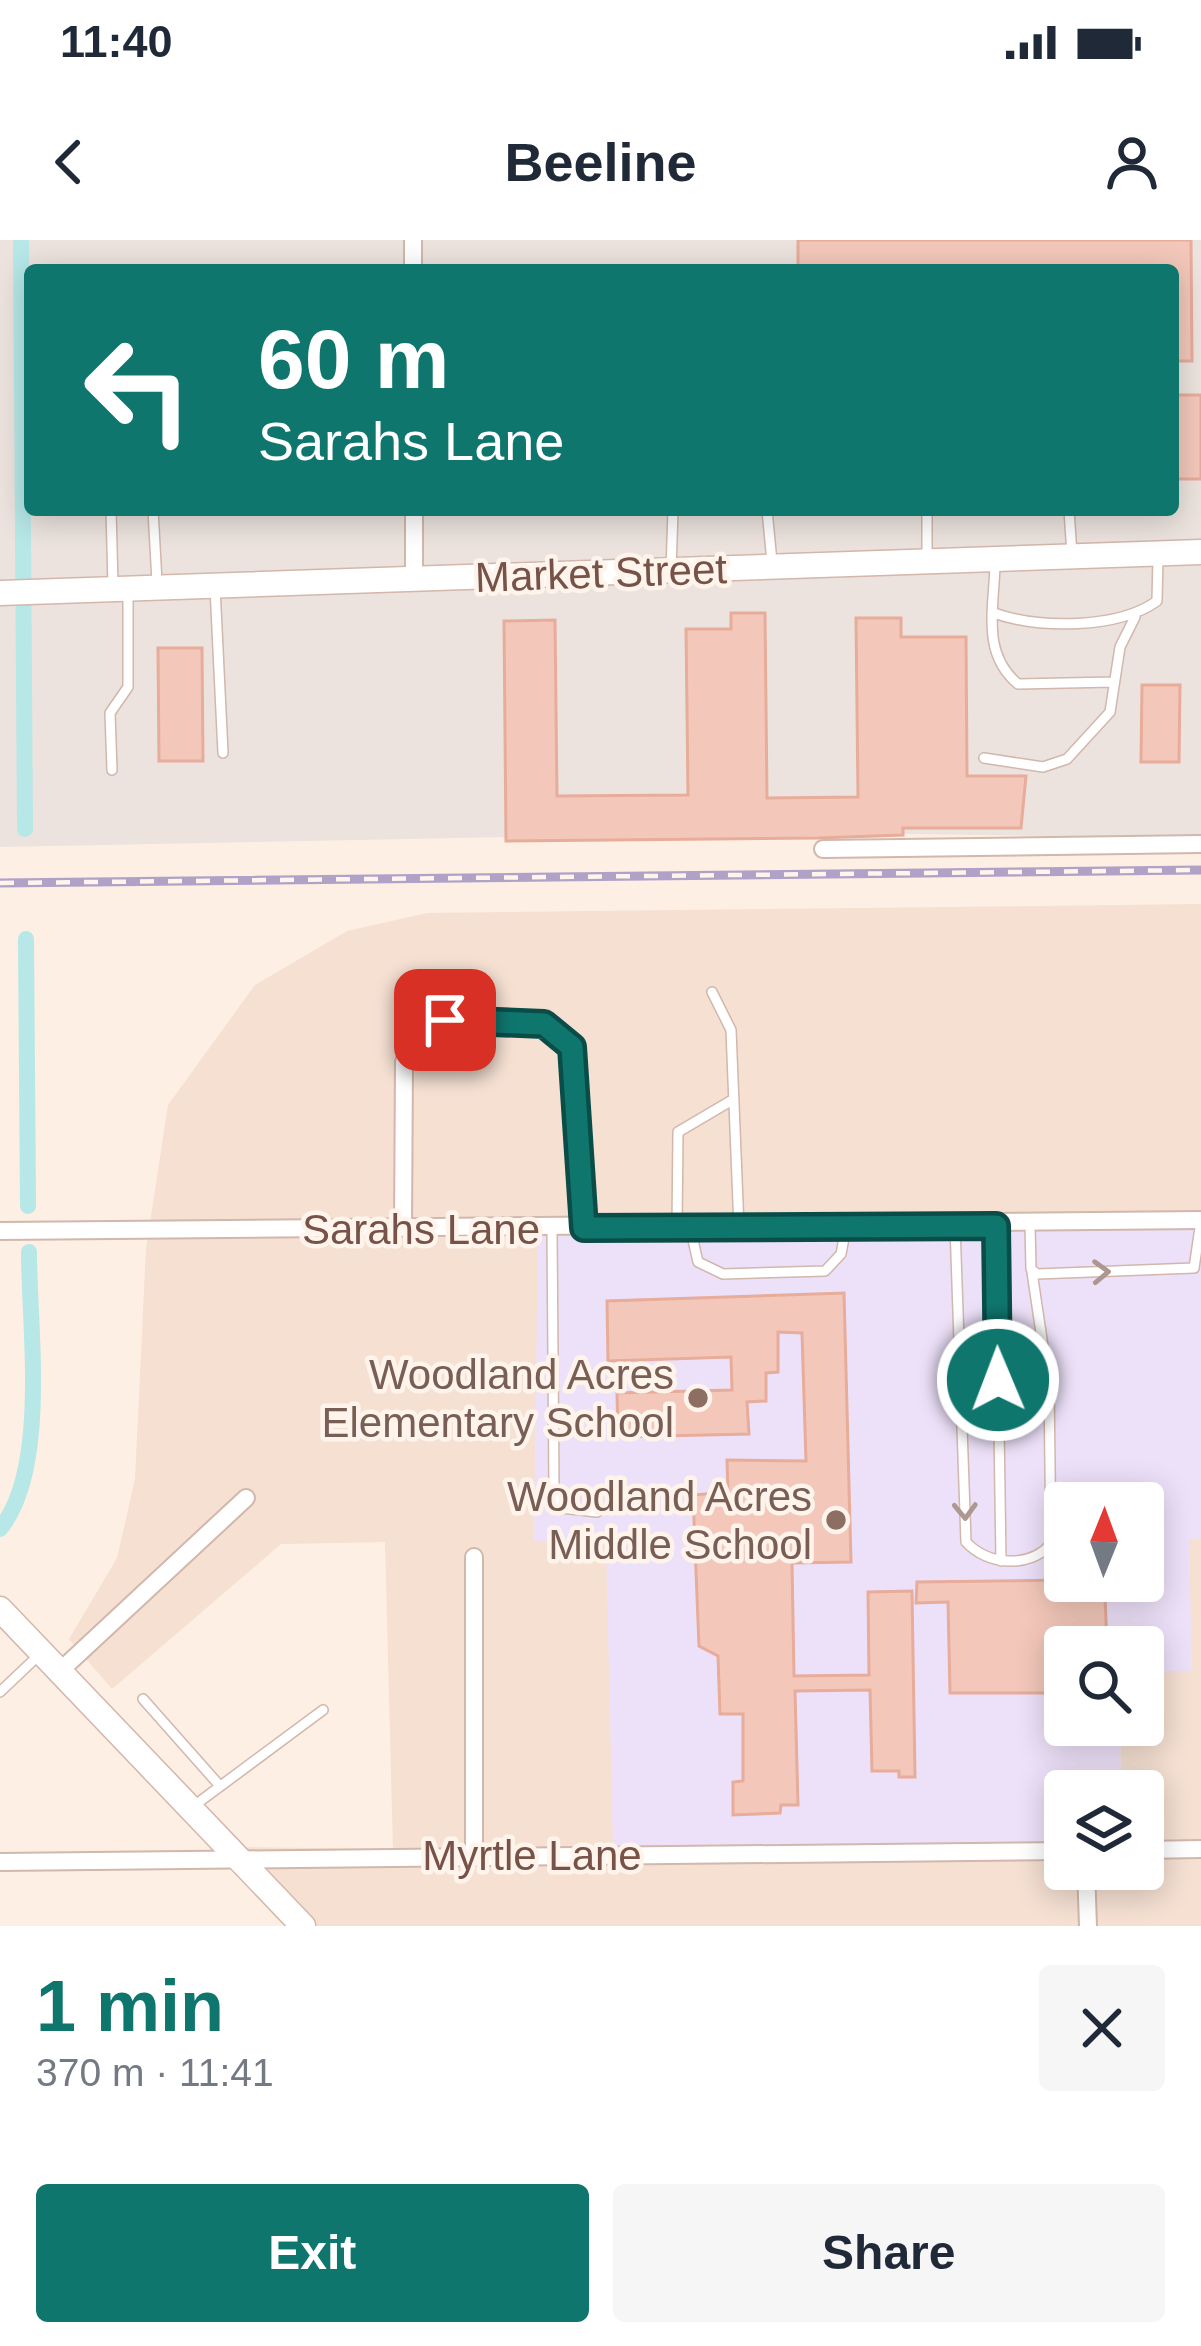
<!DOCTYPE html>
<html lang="en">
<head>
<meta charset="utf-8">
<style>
  body { margin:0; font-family:Arial,sans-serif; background:#f6f6f7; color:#1f2937; height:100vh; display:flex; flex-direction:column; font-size:45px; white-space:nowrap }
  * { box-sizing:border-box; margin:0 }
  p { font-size:39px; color:#747a83 }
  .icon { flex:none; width:66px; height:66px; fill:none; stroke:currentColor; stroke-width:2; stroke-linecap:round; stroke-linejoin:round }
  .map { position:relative; height:1686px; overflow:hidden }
  .side { display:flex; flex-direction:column; background:#fff; flex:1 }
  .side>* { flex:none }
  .hud { position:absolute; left:24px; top:24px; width:1155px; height:252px; border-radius:12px; box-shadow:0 6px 30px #0003; background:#0f766e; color:#fff; overflow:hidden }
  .needle { width:78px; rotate:1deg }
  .buttons { position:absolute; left:1044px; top:1242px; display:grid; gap:24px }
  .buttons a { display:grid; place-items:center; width:120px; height:120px; border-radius:12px; background:#fff; box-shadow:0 6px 30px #0003; font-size:60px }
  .pin { position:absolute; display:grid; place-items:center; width:102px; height:102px; color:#fff; margin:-51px; border-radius:24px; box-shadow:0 6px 18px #0006 }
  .me { position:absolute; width:132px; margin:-66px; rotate:359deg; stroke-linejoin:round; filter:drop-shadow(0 0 9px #0008) }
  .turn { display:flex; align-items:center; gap:42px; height:252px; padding:0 36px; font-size:54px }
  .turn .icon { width:156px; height:156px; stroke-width:2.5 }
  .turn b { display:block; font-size:84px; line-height:102px }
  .round { display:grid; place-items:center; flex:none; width:126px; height:126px; border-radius:12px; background:#f6f6f7 }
  .summary { display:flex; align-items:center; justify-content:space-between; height:204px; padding:0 36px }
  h1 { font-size:72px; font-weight:600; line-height:90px; color:#0f766e }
  .action { display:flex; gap:24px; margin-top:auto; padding:24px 36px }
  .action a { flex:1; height:138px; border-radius:12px; background:#0f766e; color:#fff; font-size:48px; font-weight:600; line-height:138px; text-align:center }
  .action a+a { background:#f6f6f7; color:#1f2937 }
  .status { display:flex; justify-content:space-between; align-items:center; height:84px; padding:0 60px; background:#fff; direction:ltr }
  .status svg { height:33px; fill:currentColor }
  header { display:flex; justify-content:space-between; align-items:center; height:156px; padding:0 36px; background:#fff; font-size:54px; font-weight:600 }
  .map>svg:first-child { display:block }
  .residential { fill:#f5e0d2 }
  .industrial { fill:#ece3de; fill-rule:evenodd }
  .education { fill:#ede1f9; fill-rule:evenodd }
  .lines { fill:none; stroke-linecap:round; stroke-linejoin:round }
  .canal { stroke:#b7e7e7; stroke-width:16 }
  .building { fill:#f3c8ba; stroke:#e7ac9a; stroke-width:3 }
  .lane-casing { stroke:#d1b7ac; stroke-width:12 }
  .street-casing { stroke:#d1b7ac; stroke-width:20 }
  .secondary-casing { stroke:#d4b6aa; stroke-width:27 }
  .lane { stroke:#fff; stroke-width:9 }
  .street { stroke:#fff; stroke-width:16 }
  .secondary { stroke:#fff; stroke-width:24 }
  .rail-casing { stroke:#b0a2c7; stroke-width:9 }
  .rail { stroke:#fff4eb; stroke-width:4.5; stroke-dasharray:14; stroke-linecap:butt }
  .oneway { stroke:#ad9791 }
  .route-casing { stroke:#0a4d48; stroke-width:30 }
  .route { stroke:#0f766e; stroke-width:21 }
  .education-dot { fill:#8d6e63; stroke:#fff4eb; stroke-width:4.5 }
  .labels { text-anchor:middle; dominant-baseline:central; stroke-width:9; stroke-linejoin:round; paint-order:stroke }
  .street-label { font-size:42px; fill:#765248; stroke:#fff4eb }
  .education-label { font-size:42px; fill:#785e54; stroke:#fff4eb; text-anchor:end }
</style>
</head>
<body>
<div class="status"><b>11:40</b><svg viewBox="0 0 49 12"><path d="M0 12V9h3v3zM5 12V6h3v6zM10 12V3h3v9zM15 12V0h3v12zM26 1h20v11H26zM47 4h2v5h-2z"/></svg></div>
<header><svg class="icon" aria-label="back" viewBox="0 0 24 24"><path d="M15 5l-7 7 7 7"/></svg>Beeline<svg class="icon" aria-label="person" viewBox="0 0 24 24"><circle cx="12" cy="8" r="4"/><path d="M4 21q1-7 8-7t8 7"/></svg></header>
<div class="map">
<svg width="1201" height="1686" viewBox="0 0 1201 1686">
  <rect width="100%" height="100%" fill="#fdefe4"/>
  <path class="residential" d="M1201 664V988L539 993 534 1301H606L1065 1603V1629H1143V1551H1121L1120 1485H1143V1431L1191 1430 1189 1299 1201 1298V1686H310L232 1607 393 1609 385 1302 281 1304 112 1449 69 1399 117 1318 135 1239 146 1009 168 865 255 745 347 691 427 673Z"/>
  <path class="industrial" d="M0 0H1201V598L762 592 0 607ZM30 30H1173V270H30Z"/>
  <path class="education" d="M1201 988V1298L1189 1300 1192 1431H1143V1407H1065V1485H1120L1121 1551H1065V1603L613 1607 606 1302 534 1301 538 993ZM1065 1263H1143V1341H1065Z"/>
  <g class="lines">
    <path class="canal" d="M21 0 25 589
      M26 699 28 966
      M0 1289C49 1229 29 1089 29 1012"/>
  </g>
  <path class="building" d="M798 0H1191L1192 121H1173V30H798Z
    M1176 155H1201V239H1173Z
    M731 373H765L767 558 858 557 856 378H901V397H966L967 536H1026L1021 588H903V595L818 598 506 601 504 381 555 380 557 556 688 555 686 389H731Z
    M158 408H202L203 521H159Z
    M1142 445H1180L1179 522H1141Z
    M844 1053 851 1322 792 1323 794 1436 869 1435 868 1352 912 1351 915 1537H899V1531H872L870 1450 795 1451 798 1565H781L780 1573 733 1575V1542L743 1541V1474H720L718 1416 699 1406 693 1255 728 1252 727 1220 806 1221 802 1093 778 1092V1132L766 1133V1161L747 1162 749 1194 618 1197 617 1153 732 1150 731 1117 608 1121 607 1061Z
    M1065 1340V1357L1105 1356 1107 1407H1065V1439H1047V1453H950L948 1362 916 1363 917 1342Z"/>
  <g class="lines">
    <defs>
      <path id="lane" d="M111 270 113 345
        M153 270 157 342
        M767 270 772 322
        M927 270V319
        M1069 270 1072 315
        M995 324C994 369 981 413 1018 444L1113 442
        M671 331 673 270
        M215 347 223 513
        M994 373C1039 389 1118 389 1157 361L1158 317
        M984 518 1043 527 1067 519 1110 472 1120 407 1135 377
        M112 530 110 473 128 447V349
        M712 752 731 790 739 988
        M1030 985 1031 1029 1037 1034 1194 1028 1201 981
        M955 986 966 1302C987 1325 1029 1329 1051 1304L1049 1147 1032 1032
        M996 986 1001 1321
        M677 987 678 892 734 859
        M690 987 698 1022 723 1034 825 1031 841 1014 846 987
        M552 989 554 1249 561 1268 597 1272
        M0 1452 40 1414
        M143 1459 220 1546
        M195 1565 323 1470"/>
      <path id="street" d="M413 0V30
        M414 270V340
        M823 609 1201 604
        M403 988 404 822 421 792 445 780 544 784 572 807 584 989
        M0 991 1201 980
        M474 1317V1614
        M60 1431 246 1258
        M1143 1610 1201 1609
        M0 1622 1065 1611
        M1086 1629 1088 1686"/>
      <path id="secondary" d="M0 353 1201 312
        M0 1369 303 1686"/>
    </defs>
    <use href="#lane" class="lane-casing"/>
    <use href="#street" class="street-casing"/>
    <use href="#secondary" class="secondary-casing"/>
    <use href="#lane" class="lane"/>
    <use href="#street" class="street"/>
    <use href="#secondary" class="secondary"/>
    <defs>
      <path id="rail" d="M0 643 1201 630"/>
    </defs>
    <use href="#rail" class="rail-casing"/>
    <use href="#rail" class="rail"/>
  </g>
  <defs><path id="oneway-chevron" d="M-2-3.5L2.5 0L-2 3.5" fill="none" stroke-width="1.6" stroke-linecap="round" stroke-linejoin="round" transform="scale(3)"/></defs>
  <g class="oneway">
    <use href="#oneway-chevron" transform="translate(1101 1032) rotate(-2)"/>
    <use href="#oneway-chevron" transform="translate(965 1271) rotate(88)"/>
  </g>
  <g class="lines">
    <defs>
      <path id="route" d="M445 780 544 784 572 807 584 988 996 986 998 1140"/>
    </defs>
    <use href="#route" class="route-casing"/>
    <use href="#route" class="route"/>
  </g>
  <g class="education-dot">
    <circle cx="698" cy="1158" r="12"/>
    <circle cx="836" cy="1280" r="12"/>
  </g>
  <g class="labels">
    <g class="street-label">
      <text transform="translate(601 333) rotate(-2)">Market Street</text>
      <text x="421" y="989">Sarahs Lane</text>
      <text x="532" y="1615">Myrtle Lane</text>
    </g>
    <g class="education-label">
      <text x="674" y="1134">Woodland Acres<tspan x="674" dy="48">Elementary School</tspan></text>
      <text x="812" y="1256">Woodland Acres<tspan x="812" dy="48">Middle School</tspan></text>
    </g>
  </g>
</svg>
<div class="buttons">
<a><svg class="needle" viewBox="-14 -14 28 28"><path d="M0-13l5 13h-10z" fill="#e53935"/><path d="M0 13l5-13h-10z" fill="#747a83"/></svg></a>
<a><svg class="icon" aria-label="search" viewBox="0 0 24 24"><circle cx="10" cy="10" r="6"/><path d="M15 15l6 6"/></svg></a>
<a><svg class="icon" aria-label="layers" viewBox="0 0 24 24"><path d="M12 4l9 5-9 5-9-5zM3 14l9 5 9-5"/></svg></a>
</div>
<div class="pin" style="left:445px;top:780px;background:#d93025"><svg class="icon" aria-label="arrive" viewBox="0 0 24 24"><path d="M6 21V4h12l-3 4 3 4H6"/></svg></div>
<svg class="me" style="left:998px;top:1140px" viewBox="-20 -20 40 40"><circle r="17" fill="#0f766e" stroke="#fff" stroke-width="3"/><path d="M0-11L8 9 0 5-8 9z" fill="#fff"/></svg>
<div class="hud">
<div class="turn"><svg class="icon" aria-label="left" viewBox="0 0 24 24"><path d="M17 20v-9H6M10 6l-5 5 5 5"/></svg><div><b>60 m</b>Sarahs Lane</div></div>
</div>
</div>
<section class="side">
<div class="summary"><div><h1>1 min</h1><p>370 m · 11:41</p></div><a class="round"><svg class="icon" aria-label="close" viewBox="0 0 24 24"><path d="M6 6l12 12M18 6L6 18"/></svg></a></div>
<div class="action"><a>Exit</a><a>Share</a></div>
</section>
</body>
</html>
